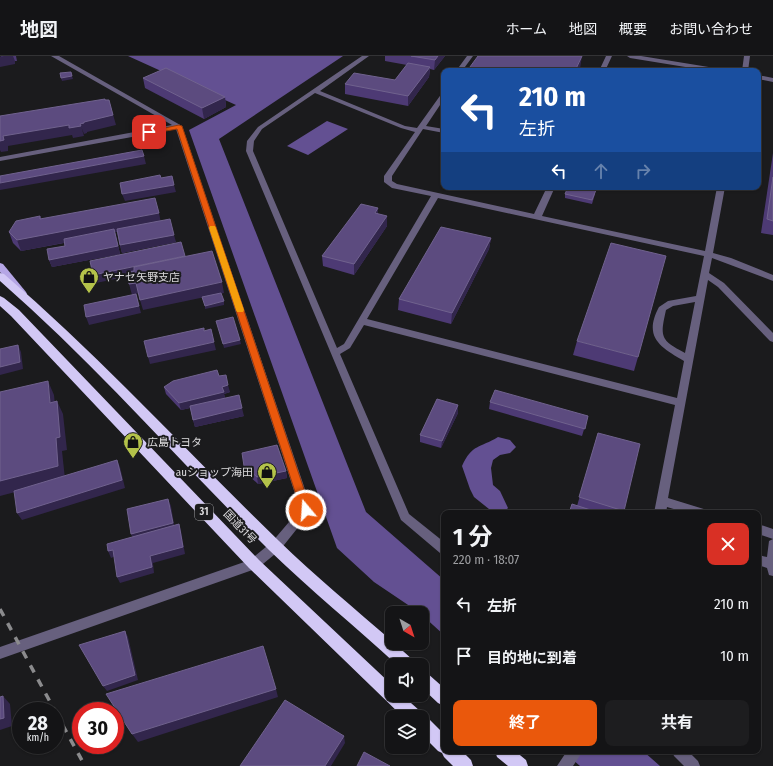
<!DOCTYPE html>
<html lang="ja">
<head>
<meta charset="utf-8">
<style>
  body { margin:0; font-family:"Fira Sans Condensed","Noto Sans JP",sans-serif; background:#1d1d1f; color:#f1f3f6; height:100vh; display:flex; flex-direction:column; font-size:15px; white-space:nowrap }
  * { box-sizing:border-box; margin:0 }
  p { font-size:13px; color:#9d9ea1 }
  .icon { flex:none; width:22px; height:22px; fill:none; stroke:currentColor; stroke-width:2; stroke-linecap:round; stroke-linejoin:round }
  .map { position:relative; flex:1; overflow:hidden }
  .details { position:absolute; left:441px; top:454px; width:320px; height:244px; display:flex; flex-direction:column; background:#141416; border-radius:8px; box-shadow:0 1px 3px #0004,0 0 0 1px #333335 }
  .details>* { flex:none }
  .hud { position:absolute; left:441px; top:12px; width:320px; height:122px; border-radius:8px; box-shadow:0 1px 3px #0004,0 0 0 1px #333335; background:#1a4fa0; color:#fff; overflow:hidden }
  .needle { width:26px; rotate:141deg }
  .controls { position:absolute; left:385px; top:550px; display:grid; gap:8px }
  .controls a { display:grid; place-items:center; width:44px; height:44px; border-radius:8px; background:#141416; box-shadow:0 1px 3px #0004,0 0 0 1px #333335; font-size:20px }
  .speed { position:absolute; left:12px; top:646px; display:flex; gap:8px; font-size:20px; font-weight:700; text-align:center }
  .speed>* { display:grid; place-content:center; width:52px; height:52px; border-radius:50%; background:#141416; box-shadow:0 1px 3px #0004,0 0 0 1px #333335; line-height:1 }
  .speed small { font-size:10px; font-weight:400 }
  .speed .limit { border:6px solid #d22; background:#fff; color:#111 }
  .pin { position:absolute; display:grid; place-items:center; width:34px; height:34px; color:#fff; margin:-17px; border-radius:8px; box-shadow:0 2px 6px #0006 }
  .me { position:absolute; width:44px; margin:-22px; rotate:342deg; stroke-linejoin:round; filter:drop-shadow(0 0 3px #0008) }
  .turn { display:flex; align-items:center; gap:14px; height:84px; padding:0 12px; font-size:18px }
  .turn .icon { width:52px; height:52px; stroke-width:2.5 }
  .turn b { display:block; font-size:28px; line-height:34px }
  .lanes { display:flex; align-items:center; height:38px; padding:0 12px; background:#0003; justify-content:center; gap:20px; direction:ltr }
  .lanes .off { opacity:.35 }
  .round { display:grid; place-items:center; flex:none; width:42px; height:42px; border-radius:8px; background:#1d1d1f }
  .overview { display:flex; align-items:center; justify-content:space-between; height:68px; padding:0 12px }
  h1 { font-size:24px; font-weight:700; line-height:30px }
  .cta { display:flex; gap:8px; margin-top:auto; padding:8px 12px }
  .cta a { flex:1; height:46px; border-radius:8px; background:#ea580c; color:#fff; font-size:16px; font-weight:700; line-height:46px; text-align:center }
  .cta a+a { background:#1d1d1f; color:#f1f3f6 }
  ul { padding:0; list-style:none }
  li { display:flex; align-items:center; gap:12px; height:52px; padding:0 12px }
  li div { flex:1 }
  li b { display:block; font-size:15px }
  li em { font-style:normal }
  header { display:flex; align-items:center; gap:24px; box-sizing:border-box; height:56px; padding:0 20px; background:#141416; border-bottom:1px solid #333335 }
  header strong { font-size:19px }
  nav { display:flex; gap:22px; margin-inline-start:auto; font-size:14px }
  .map>svg:first-child { display:block }
  .water { fill:#635092 }
  .lines { fill:none; stroke-linecap:round; stroke-linejoin:round }
  .minor { fill:#67607e; fill-rule:evenodd }
  .major { fill:#b5a6e5; fill-rule:evenodd }
  .highway { fill:#d2c8f5; fill-rule:evenodd }
  .rail { stroke:#8b8b8d; stroke-width:3.5; stroke-dasharray:8 8; stroke-linecap:butt }
  .wall { fill:#4d3a74 }
  .shaded-wall { fill:#32264c }
  .building { fill:#5c4b7f; stroke:#70628e }
  .route { fill:#ea580c; stroke:#983908 }
  .slow { fill:#f59e0b }
  .labels { text-anchor:middle; dominant-baseline:central; stroke-width:4; stroke-linejoin:round; paint-order:stroke }
  .shield { fill:#1b1b1d; stroke:#a1a1a3; stroke-width:1 }
  .shield-label { font-size:10px; font-weight:bold; fill:#dbdadc }
  .poi-label { font-size:11px; fill:#dbdadc; stroke:#1b1b1d; text-anchor:start }
  .street-label { font-size:11px; fill:#dbdadc; stroke:#1b1b1d }
</style>
</head>
<body>
<header>
<strong>地図</strong>
<nav><a>ホーム</a><a>地図</a><a>概要</a><a>お問い合わせ</a></nav>
</header>
<div class="map">
<svg width="773" height="710" viewBox="0 0 773 710">
  <rect width="100%" height="100%" fill="#1b1b1d"/>
  <path class="water" d="M128 0H343L219 83 366 456 444 524V579L422 559V557H420L374 526 337 492 189 74 236 49Z
    M327 65 348 73 308 99 287 90Z
    M498 381 510 384 516 391 510 397 500 399 493 404 491 412 493 429 500 435 508 452 503 457 489 453 474 441 470 433 462 410C472 388 480 392 498 381Z
    M563 695H643L660 710H580Z"/>
  <g class="lines">
    <path class="minor" d="M51 0H59L182 70 312 454 280 494 258 512 0 603V591L250 504 272 486 300 453 176 73 0 105V101L172 69Z
      M362 0H369L320 35 405 70 417 72 442 37 444 36V43L426 70 444 73V77L423 73 392 120V125L397 128 534 158 547 131H555L542 160 705 195 717 131H725L713 197 731 202 773 219V225L712 202 709 217 724 227 773 277V286L770 285 718 231 708 224 668 442 707 454 709 457H687L667 451 666 457H654L675 349 364 269 350 292 340 298 409 458 444 486V498L440 497 401 464 246 95 247 85 258 71ZM315 37 401 72 415 76 384 120V126L392 132 431 140 344 288 337 292 253 95 254 85 262 73ZM438 142 704 200 696 240 668 245 659 251C643 281 660 291 684 305L677 342 367 263ZM695 246 685 297C660 284 660 281 666 254L673 250Z
      M467 0H473L462 15H456Z
      M606 0H612L605 15H599Z
      M627 0H641L721 13 724 15H710L630 2Z
      M744 0H750L748 15H742Z
      M758 19 773 22V26L758 23Z
      M758 468 773 473V483L758 478Z
      M773 483V520L769 519 767 512 758 509V499L767 501 769 485Z
      M567 695H583L573 710H557Z
      M672 695H688L698 705 700 710H684L674 700Z"/>
    <path class="major" d="M0 207 3 208 26 236 27 238 26 240H20L0 216Z"/>
    <path class="highway" d="M0 217 4 218C101 301 187 396 279 485 315 520 354 552 392 585V587H394L413 604 416 609H397C355 570 310 534 269 494 179 405 96 309 0 225Z
      M0 240 4 242 19 254 259 504 392 629V639H402L420 655 422 660 428 662 444 678V695H462L471 704 473 710H453L444 701 442 697 438 695 422 679V661H403L249 512 11 260 0 250Z
      M422 614 427 617 444 632V650L438 647 422 632Z
      M495 695H515L526 704 528 710H508L497 701Z"/>
    <path class="rail" d="M0 553 55 655
      M55 655 85 710"/>
  </g>
  <path class="wall" d="M0 0H16L17 5H15V8Z
    M385 0H445L434 14 430 13 429 21 408 50 345 38V28L395 24 407 9 385 5Z
    M143 22 225 41 226 51 204 63 145 32Z
    M773 97V179L761 177Z
    M565 138H595L592 148 565 142Z
    M378 158 387 170 354 219 323 210 322 200Z
    M40 160 41 163 161 165 176 186 122 197 120 189 117 176H115L120 198 52 211 49 204 65 190 64 187 21 195 13 187 9 176Z
    M491 182 489 193 451 268 398 254 399 243Z
    M577 285 638 301 634 315 573 299Z
    M219 320 230 336 224 338 225 342 244 360 195 371 190 352 181 354 166 338 164 331Z
    M490 346 588 360 582 380 489 353Z
    M458 349V357L441 392 420 386V379Z
    M598 377 624 455 623 457H569L577 450Z
    M244 410 286 415 287 422 258 428 246 417Z"/>
  <path class="shaded-wall" d="M4 0H13L15 5V8L0 11V1Z
    M438 0H445L434 14 435 4Z
    M582 0 580 13 579 15H575Z
    M430 11 429 21 408 50V40Z
    M72 20 73 23 62 25 61 22Z
    M225 41 226 51 204 63 202 52Z
    M109 44 116 69 87 76V77L84 78 80 68 84 66Z
    M69 69 81 70 84 80 73 82 72 79 8 90V95L1 96 0 94V85L3 80Z
    M144 100 146 108 0 134V127Z
    M174 129 176 136 125 145 122 138Z
    M378 152V163L375 157Z
    M159 157 161 167 115 176 120 198 52 211 49 204 115 177 21 195 17 184Z
    M387 160V170L354 219V208Z
    M174 179 176 186 122 197 120 189Z
    M491 182 489 193 451 268 452 257Z
    M185 200 187 208 96 227 93 219Z
    M222 226 224 237 143 254 140 244Z
    M136 227 140 237 132 239 129 228Z
    M136 238 141 257 89 269 86 261Z
    M224 245V249L205 253V250Z
    M240 284 241 288 224 292 223 288Z
    M214 286 216 294 150 308 148 301Z
    M18 289 21 296 23 313 0 319V311Z
    M48 325 54 339 56 360 50 347Z
    M228 329 230 336 224 338 226 344 181 354 179 347 222 331Z
    M57 345 63 358 67 394 62 395 65 423 0 440V425Z
    M458 349V357L441 392 442 385Z
    M242 352 244 360 195 371 193 364Z
    M117 404 120 411 125 432 22 464 17 457Z
    M286 415 287 422 258 428 257 421Z
    M168 443 171 450 175 474 134 485 131 478Z
    M179 468 181 475 185 498 153 507 154 517 120 527 117 521 150 500Z
    M113 494 116 500 111 502 108 495Z
    M125 575 128 581 138 624 107 635 103 630Z
    M276 633 278 641 138 686 132 678Z
    M3 640 10 648 12 670 0 674V663Z
    M344 680 345 687 331 710H325Z"/>
  <path class="building" d="M411 0H438L435 4Z
    M478 0H582L575 15H467Z
    M408 7 430 11 408 40 345 28 354 17 395 24Z
    M166 12 225 41 202 52 143 22Z
    M71 16 72 20 61 22 60 17Z
    M105 43V44H109L113 59 84 66V67L80 68 81 70 69 72V69L3 80 4 84 0 85V60Z
    M142 94 144 100 0 127V120Z
    M160 119 161 122 172 120 174 129 122 138 120 127Z
    M773 121V165L767 163Z
    M568 131H580L596 134 592 144 565 138Z
    M155 142 159 157 17 184 9 176 16 165 40 160V163Z
    M361 148 378 152 375 157 387 160 354 208 322 200Z
    M170 163 174 179 120 189 117 173Z
    M441 171 491 182 452 257 399 243Z
    M114 173 118 190 49 204 47 193 65 190 64 183Z
    M181 186 185 200 93 219 90 205Z
    M611 187 666 200 638 301 577 285Z
    M212 195 222 226 140 244 136 227 129 228 127 216 134 215V211Z
    M221 237 224 245 205 250 202 241Z
    M136 238 139 250 86 261 84 249Z
    M233 261 240 284 223 288 216 265Z
    M204 272V275L211 273 214 286 148 301 144 285Z
    M18 289 20 306 0 311V293Z
    M217 314 219 320 226 319 228 329 222 331 224 336 179 347 164 331 173 325Z
    M48 325 50 347 57 345 60 381 56 382 58 410 0 425V336Z
    M495 334 588 360 585 373 490 346Z
    M239 339 242 352 193 364 190 350Z
    M437 343 458 349 442 385 420 379Z
    M598 377 640 388 624 455 579 441Z
    M277 389 286 415 257 421 244 410 242 397Z
    M117 404 122 424 17 457 14 435Z
    M168 443 173 467 131 478 127 453Z
    M572 448 600 457H569Z
    M179 468 183 491 150 500 152 511 117 521 113 494 108 495 107 488Z
    M125 575 135 619 103 630 79 589Z
    M263 590 276 633 132 678 106 638Z
    M3 640 4 662 0 663V641Z
    M285 644 344 680 325 710H240Z
    M364 696 390 710H357Z"/>
  <path class="route" d="M179 69 182 70 311 454 309 457 306 458 302 457 301 454 177 73 149 78 146 76Z"/>
  <path class="slow" d="M210 170H215L216 172 244 254 243 256H237L236 254 209 172Z"/>
  <defs>
    <symbol id="shop-pin" viewBox="-11 -11 22 30"><path d="M0 17L-7.5 6A9.5 9.5 0 1 1 7.5 6Z" fill="#b4c24a" stroke="#1b1b1d"/><path d="M-5-2.5h2.3a2.7 3.5 0 0 1 5.4 0H5L5.5 6h-11ZM-1.5-2.5h3a1.5 2.3 0 0 0-3 0Z" fill="#111"/></symbol>
  </defs>
  <g fill-rule="evenodd">
    <use href="#shop-pin" x="78" y="210" width="22" height="30"/>
    <use href="#shop-pin" x="122" y="375" width="22" height="30"/>
    <use href="#shop-pin" x="256" y="405" width="22" height="30"/>
  </g>
  <g class="labels">
    <rect class="shield" x="195" y="448" width="18" height="16" rx="3"/>
    <g class="shield-label">
      <text x="204" y="456">31</text>
    </g>
    <g class="poi-label">
      <text x="103" y="221">ヤナセ矢野支店</text>
      <text x="147" y="386">広島トヨタ</text>
      <text x="253" y="416" text-anchor="end">auショップ海田</text>
    </g>
    <g class="street-label">
      <text transform="translate(240 471) rotate(46)">国道31号</text>
    </g>
  </g>
</svg>
<div class="controls">
<a><svg class="needle" viewBox="-14 -14 28 28"><path d="M0-13l5 13h-10z" fill="#e53935"/><path d="M0 13l5-13h-10z" fill="#9d9ea1"/></svg></a>
<a><svg class="icon" aria-label="sound" viewBox="0 0 24 24"><path d="M4 9h4l5-4v14l-5-4H4zM17 9q2 3 0 6"/></svg></a>
<a><svg class="icon" aria-label="layers" viewBox="0 0 24 24"><path d="M12 4l9 5-9 5-9-5zM3 14l9 5 9-5"/></svg></a>
</div>
<div class="speed"><div>28<small>km/h</small></div><div class="limit">30</div></div>
<div class="pin" style="left:149px;top:76px;background:#d93025"><svg class="icon" aria-label="arrive" viewBox="0 0 24 24"><path d="M6 21V4h12l-3 4 3 4H6"/></svg></div>
<svg class="me" style="left:306px;top:454px" viewBox="-20 -20 40 40"><circle r="17" fill="#ea580c" stroke="#fff" stroke-width="3"/><path d="M0-11L8 9 0 5-8 9z" fill="#fff"/></svg>
<div class="hud">
<div class="turn"><svg class="icon" aria-label="left" viewBox="0 0 24 24"><path d="M17 20v-9H6M10 6l-5 5 5 5"/></svg><div><b>210 m</b>左折</div></div>
<div class="lanes"><svg class="icon" aria-label="left" viewBox="0 0 24 24"><path d="M17 20v-9H6M10 6l-5 5 5 5"/></svg><svg class="icon off" aria-label="ahead" viewBox="0 0 24 24"><path d="M12 20V5M6 11l6-6 6 6"/></svg><svg class="icon off" aria-label="right" viewBox="0 0 24 24"><path d="M7 20v-9h11M14 6l5 5-5 5"/></svg></div>
</div>
<section class="details">
<div class="overview"><div><h1>1 分</h1><p>220 m · 18:07</p></div><a class="round" style="background:#d93025;color:#fff"><svg class="icon" aria-label="close" viewBox="0 0 24 24"><path d="M6 6l12 12M18 6L6 18"/></svg></a></div>
<ul>
<li><svg class="icon" aria-label="left" viewBox="0 0 24 24"><path d="M17 20v-9H6M10 6l-5 5 5 5"/></svg><div><b>左折</b></div><em>210 m</em></li>
<li><svg class="icon" aria-label="arrive" viewBox="0 0 24 24"><path d="M6 21V4h12l-3 4 3 4H6"/></svg><div><b>目的地に到着</b></div><em>10 m</em></li>
</ul>
<div class="cta"><a>終了</a><a>共有</a></div>
</section>
</div>
</body>
</html>
